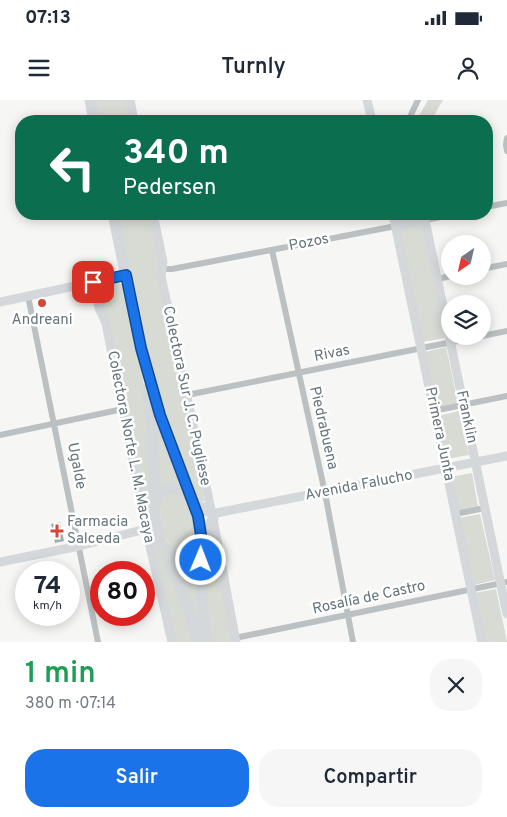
<!DOCTYPE html>
<html lang="es">
<head>
<meta charset="utf-8">
<style>
  body { margin:0; font-family:Overpass,sans-serif; background:#f6f6f7; color:#1f2937; height:100vh; display:flex; flex-direction:column; font-size:19px; white-space:nowrap }
  * { box-sizing:border-box; margin:0 }
  p { font-size:16px; color:#747a83 }
  .icon { flex:none; width:28px; height:28px; fill:none; stroke:currentColor; stroke-width:2; stroke-linecap:round; stroke-linejoin:round }
  .map { position:relative; height:542px; overflow:hidden }
  .drawer { display:flex; flex-direction:column; background:#fff; flex:1 }
  .drawer>* { flex:none }
  .guide { position:absolute; left:15px; top:15px; width:478px; height:105px; border-radius:20px; box-shadow:0 2px 12px #0003; background:#0b6e4f; color:#fff; overflow:hidden }
  .needle { width:32px; rotate:214deg }
  .buttons { position:absolute; left:441px; top:135px; display:grid; gap:10px }
  .buttons a { display:grid; place-items:center; width:50px; height:50px; border-radius:50%; background:#fff; box-shadow:0 2px 12px #0003; font-size:25px }
  .speed { position:absolute; left:15px; top:461px; display:flex; gap:10px; font-size:25px; font-weight:700; text-align:center }
  .speed>* { display:grid; place-content:center; width:65px; height:65px; border-radius:50%; background:#fff; box-shadow:0 2px 12px #0003; line-height:1 }
  .speed small { font-size:12px; font-weight:400 }
  .speed .limit { border:8px solid #d22; background:#fff; color:#111 }
  .pin { position:absolute; display:grid; place-items:center; width:42px; height:42px; color:#fff; margin:-21px; border-radius:10px; box-shadow:0 2px 8px #0006 }
  .me { position:absolute; width:55px; margin:-28px; rotate:1deg; stroke-linejoin:round; filter:drop-shadow(0 0 4px #0008) }
  .turn { display:flex; align-items:center; gap:18px; height:105px; padding:0 25px; font-size:22px }
  .turn .icon { width:65px; height:65px; stroke-width:2.5 }
  .turn b { display:block; font-size:35px; line-height:42px }
  .round { display:grid; place-items:center; flex:none; width:52px; height:52px; border-radius:20px; background:#f6f6f7 }
  .head { display:flex; align-items:center; justify-content:space-between; height:85px; padding:0 25px }
  h1 { font-size:30px; font-weight:600; line-height:38px; color:#1e9e55 }
  .primary-button { display:flex; gap:10px; margin-top:auto; padding:10px 25px }
  .primary-button a { flex:1; height:58px; border-radius:20px; background:#1a73e8; color:#fff; font-size:20px; font-weight:600; line-height:58px; text-align:center }
  .primary-button a+a { background:#f6f6f7; color:#1f2937 }
  .status { display:flex; justify-content:space-between; align-items:center; height:35px; padding:0 25px; background:#fff; direction:ltr }
  .status svg { height:14px; fill:currentColor }
  header { display:flex; justify-content:space-between; align-items:center; height:65px; padding:0 25px; background:#fff; font-size:22px; font-weight:600 }
  .map>svg:first-child { display:block }
  .green { fill:#d7dbd3 }
  .building { fill:#a3adb0 }
  .lines { fill:none; stroke-linecap:round; stroke-linejoin:round }
  .street { stroke:#bbc1c3; stroke-width:6 }
  .secondary { stroke:#d4d8da; stroke-width:9 }
  .highway { stroke:#d4d8da; stroke-width:11 }
  .route-casing { stroke:#114b97; stroke-width:12 }
  .route { stroke:#1a73e8; stroke-width:9 }
  .poi-dot { fill:#d44736; stroke:#fff; stroke-width:2 }
  .labels { text-anchor:middle; dominant-baseline:central; stroke-width:5; stroke-linejoin:round; paint-order:stroke }
  .street-label { font-size:15px; fill:#64757c; stroke:#fff }
  .poi-label { font-size:15px; fill:#64757c; stroke:#fff }
</style>
</head>
<body>
<div class="status"><b>07:13</b><svg viewBox="0 0 49 12"><path d="M0 12V9h3v3zM5 12V6h3v6zM10 12V3h3v9zM15 12V0h3v12zM26 1h20v11H26zM47 4h2v5h-2z"/></svg></div>
<header><svg class="icon" aria-label="menu" viewBox="0 0 24 24"><path d="M4 6h16M4 12h16M4 18h16"/></svg>Turnly<svg class="icon" aria-label="person" viewBox="0 0 24 24"><circle cx="12" cy="8" r="4"/><path d="M4 21q1-7 8-7t8 7"/></svg></header>
<div class="map">
<svg width="507" height="542" viewBox="0 0 507 542">
  <rect width="100%" height="100%" fill="#f6f6f4"/>
  <path class="green" d="M95 0H126L130 21H99Z
    M428 0H443L431 21H416Z
    M118 114H149L159 161V179L203 394 204 401 202 402 197 398 189 384 151 273Z
    M395 114H417L418 119 397 123Z
    M422 123 445 238 422 242 399 128Z
    M116 181 122 185 125 189 143 279 149 321 150 407 148 413H146L98 188 102 184Z
    M446 247 458 303 437 307 425 252Z
    M153 301 184 386 157 392Z
    M459 311 469 355 447 359 438 316Z
    M472 373 478 407 458 411 451 377Z
    M167 393H180C193 410 206 435 184 451L172 449 161 429 160 404Z
    M480 414 495 480 474 485 459 418Z
    M209 431H211L234 542H209L203 441Z
    M155 442 164 457 195 542H174L154 449Z
    M198 450 203 542 171 457Z
    M496 489 507 542H485L475 493Z"/>
  <path class="building" d="M60 422 64 441 55 443 51 424Z"/>
  <g class="lines">
    <path class="street" d="M408 21 418 0
      M507 38 506 45 507 51
      M486 107 507 103
      M425 120 456 114
      M272 150 325 393 353 542
      M162 167 165 169H172L396 126
      M482 169 507 164
      M438 179 450 176
      M28 196 98 542
      M482 236 507 231
      M187 295 482 236
      M433 311 507 296
      M0 335 123 309
      M455 414 485 408
      M235 538 507 482"/>
    <path class="secondary" d="M130 0 134 21
      M367 0 372 21
      M153 114 163 162 161 176 213 419 236 542
      M393 114 482 542
      M396 126 425 120 507 514
      M93 182 99 208 106 223 146 429 172 542
      M0 202 126 175
      M211 414 507 356
      M0 462 79 446 146 429"/>
    <path class="highway" d="M90 0 94 21
      M113 114 142 254
      M141 248C150 276 156 304 166 332 173 353 204 417 201 436 199 449 185 459 173 454 158 448 151 412 157 399 165 381 185 388 193 402
      M147 289 153 333 155 403
      M194 404 210 412
      M147 431 149 435 162 444
      M201 435C204 428 211 426 213 419
      M201 439V487L206 542
      M164 448 188 507 198 542"/>
  </g>
  <g class="lines">
    <defs>
      <path id="route" d="M93 182 126 175 141 248 160 315 198 416 201 435V460"/>
    </defs>
    <use href="#route" class="route-casing"/>
    <use href="#route" class="route"/>
  </g>
  <g class="poi-dot">
    <circle cx="42" cy="203" r="5"/>
    <path d="M54.5 423.5h5v5h5v5h-5v5h-5v-5h-5v-5h5z"/>
  </g>
  <g class="labels">
    <g class="street-label">
      <text transform="translate(309 143) rotate(-11)">Pozos</text>
      <text transform="translate(332 254) rotate(-11)">Rivas</text>
      <text transform="translate(186 296) rotate(78)">Colectora Sur J. C. Pugliese</text>
      <text transform="translate(466 317) rotate(78)">Franklin</text>
      <text transform="translate(323 328) rotate(77)">Piedrabuena</text>
      <text transform="translate(439 334) rotate(78)">Primera Junta</text>
      <text transform="translate(130 347) rotate(79)">Colectora Norte L. M. Macaya</text>
      <text transform="translate(76 366) rotate(79)">Ugalde</text>
      <text transform="translate(359 386) rotate(-11)">Avenida Falucho</text>
      <text transform="translate(369 498) rotate(-12)">Rosalía de Castro</text>
    </g>
    <g class="poi-label">
      <text x="42" y="220">Andreani</text>
      <text x="67" y="422" text-anchor="start">Farmacia<tspan x="67" dy="17">Salceda</tspan></text>
    </g>
  </g>
</svg>
<div class="buttons">
<a><svg class="needle" viewBox="-14 -14 28 28"><path d="M0-13l5 13h-10z" fill="#e53935"/><path d="M0 13l5-13h-10z" fill="#747a83"/></svg></a>
<a><svg class="icon" aria-label="layers" viewBox="0 0 24 24"><path d="M12 4l9 5-9 5-9-5zM3 14l9 5 9-5"/></svg></a>
</div>
<div class="speed"><div>74<small>km/h</small></div><div class="limit">80</div></div>
<div class="pin" style="left:93px;top:182px;background:#d93025"><svg class="icon" aria-label="arrive" viewBox="0 0 24 24"><path d="M6 21V4h12l-3 4 3 4H6"/></svg></div>
<svg class="me" style="left:201px;top:460px" viewBox="-20 -20 40 40"><circle r="17" fill="#1a73e8" stroke="#fff" stroke-width="3"/><path d="M0-11L8 9 0 5-8 9z" fill="#fff"/></svg>
<div class="guide">
<div class="turn"><svg class="icon" aria-label="left" viewBox="0 0 24 24"><path d="M17 20v-9H6M10 6l-5 5 5 5"/></svg><div><b>340 m</b>Pedersen</div></div>
</div>
</div>
<section class="drawer">
<div class="head"><div><h1>1 min</h1><p>380 m · 07:14</p></div><a class="round"><svg class="icon" aria-label="close" viewBox="0 0 24 24"><path d="M6 6l12 12M18 6L6 18"/></svg></a></div>
<div class="primary-button"><a>Salir</a><a>Compartir</a></div>
</section>
</body>
</html>
